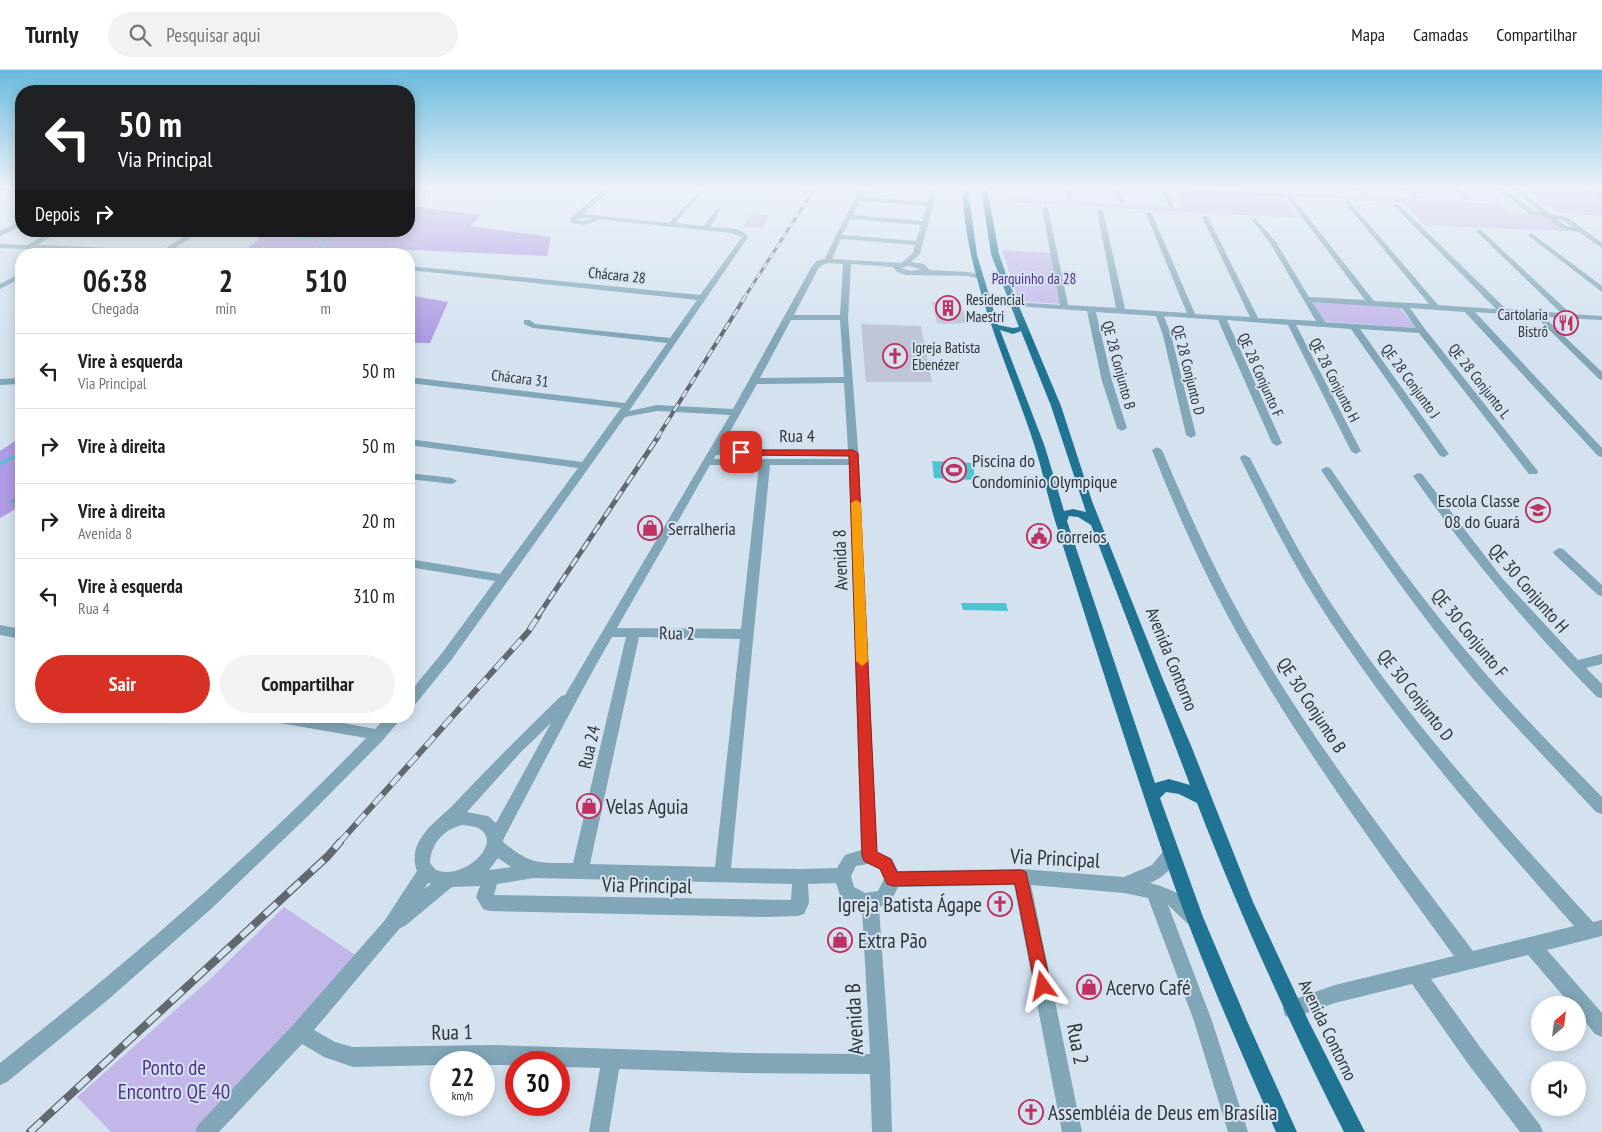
<!DOCTYPE html>
<html lang="pt">
<head>
<meta charset="utf-8">
<style>
  body { margin:0; font-family:"PT Sans Narrow",sans-serif; background:#f2f2f2; color:#202124; height:100vh; display:flex; flex-direction:column; font-size:19px; white-space:nowrap }
  * { box-sizing:border-box; margin:0 }
  p { font-size:16px; color:#757577 }
  .icon { flex:none; width:28px; height:28px; fill:none; stroke:currentColor; stroke-width:2; stroke-linecap:round; stroke-linejoin:round }
  .map { position:relative; flex:1; overflow:hidden }
  .drawer { position:absolute; left:15px; top:178px; width:400px; height:475px; display:flex; flex-direction:column; background:#fff; border-radius:20px; box-shadow:0 2px 12px #0003 }
  .drawer>* { flex:none }
  .banner { position:absolute; left:15px; top:15px; width:400px; height:152px; border-radius:20px; box-shadow:0 2px 12px #0003; background:#202124; color:#fff; overflow:hidden }
  .needle { width:32px; rotate:28deg }
  .controls { position:absolute; left:1531px; top:926px; display:grid; gap:10px }
  .controls a { display:grid; place-items:center; width:55px; height:55px; border-radius:50%; background:#fff; box-shadow:0 2px 12px #0003; font-size:25px }
  .speed { position:absolute; left:430px; top:981px; display:flex; gap:10px; font-size:25px; font-weight:700; text-align:center }
  .speed>* { display:grid; place-content:center; width:65px; height:65px; border-radius:50%; background:#fff; box-shadow:0 2px 12px #0003; line-height:1 }
  .speed small { font-size:12px; font-weight:400 }
  .speed .limit { border:8px solid #d22; background:#fff; color:#111 }
  .pin { position:absolute; display:grid; place-items:center; width:42px; height:42px; color:#fff; margin:-21px; border-radius:10px; box-shadow:0 2px 8px #0006 }
  .me { position:absolute; width:55px; margin:-28px; rotate:348deg; stroke-linejoin:round; filter:drop-shadow(0 0 4px #0008) }
  .turn { display:flex; align-items:center; gap:18px; height:105px; padding:0 20px; font-size:22px }
  .turn .icon { width:65px; height:65px; stroke-width:2.5 }
  .turn b { display:block; font-size:35px; line-height:42px }
  .then { display:flex; align-items:center; height:48px; padding:0 20px; background:#0003; gap:10px; font-size:19px }
  .eta { display:flex; justify-content:space-evenly; align-items:center; height:85px; text-align:center }
  .eta b { font-size:30px; font-weight:700; line-height:35px }
  .action { display:flex; gap:10px; margin-top:auto; padding:10px 20px }
  .action a { flex:1; height:58px; border-radius:30px; background:#d93025; color:#fff; font-size:20px; font-weight:700; line-height:58px; text-align:center }
  .action a+a { background:#f2f2f2; color:#202124 }
  ul { padding:0; list-style:none }
  li { display:flex; align-items:center; gap:15px; height:75px; padding:0 20px; border-top:1px solid #e0e0e0 }
  li div { flex:1 }
  li b { display:block; font-size:19px }
  li em { font-style:normal }
  header { display:flex; align-items:center; gap:30px; box-sizing:border-box; height:70px; padding:0 25px; background:#fff; border-bottom:1px solid #e0e0e0 }
  header strong { font-size:24px }
  nav { display:flex; gap:28px; margin-inline-start:auto; font-size:18px }
  .search { width:350px; height:45px; background:#f2f2f2; display:flex; align-items:center; gap:12px; box-sizing:border-box; padding:0 18px; border-radius:28px; color:#757577; font-size:19px }
  .map>svg:first-child { display:block }
  .green { fill:#c3b7e9 }
  .forest { fill:#af9be4 }
  .water { fill:#4dc4d0 }
  .lines { fill:none; stroke-linecap:round; stroke-linejoin:round }
  .stream-far1 { stroke:#4dc4d0; stroke-width:2 }
  .stream { stroke:#4dc4d0; stroke-width:3 }
  .building { fill:#bfc4d6 }
  .minor { fill:#80a6b7; fill-rule:evenodd }
  .major { fill:#207392; fill-rule:evenodd }
  .rail-far4-casing { stroke:#616870; stroke-width:3 }
  .rail-far3-casing { stroke:#616870; stroke-width:4 }
  .rail-far2-casing { stroke:#616870; stroke-width:5 }
  .rail-far1-casing { stroke:#616870; stroke-width:6 }
  .rail-casing { stroke:#616870; stroke-width:8 }
  .rail-far4 { stroke:#d4e2f0; stroke-width:2; stroke-dasharray:6; stroke-linecap:butt }
  .rail-far3 { stroke:#d4e2f0; stroke-width:2.5; stroke-dasharray:8; stroke-linecap:butt }
  .rail-far2 { stroke:#d4e2f0; stroke-width:3; stroke-dasharray:10; stroke-linecap:butt }
  .rail-far1 { stroke:#d4e2f0; stroke-width:4.5; stroke-dasharray:13; stroke-linecap:butt }
  .rail { stroke:#d4e2f0; stroke-width:5.5; stroke-dasharray:16; stroke-linecap:butt }
  .route { fill:#d93025; stroke:#8d1f18 }
  .slow { fill:#f59e0b }
  .labels { text-anchor:middle; dominant-baseline:central; stroke-width:4; stroke-linejoin:round; paint-order:stroke }
  .far-street-label { font-size:15px; fill:#2f3439; stroke:#d4e2f0 }
  .far-park-label { font-size:15px; fill:#513287; stroke:#d4e2f0 }
  .far-poi-label { font-size:15px; fill:#2f3439; stroke:#d4e2f0; text-anchor:start }
  .street-label { font-size:18px; fill:#2f3439; stroke:#d4e2f0 }
  .poi-label { font-size:18px; fill:#2f3439; stroke:#d4e2f0; text-anchor:start }
  .near-poi-label { font-size:21px; fill:#2f3439; stroke:#d4e2f0; text-anchor:start }
  .near-street-label { font-size:21px; fill:#2f3439; stroke:#d4e2f0 }
  .near-park-label { font-size:21px; fill:#513287; stroke:#d4e2f0 }
</style>
</head>
<body>
<header>
<strong>Turnly</strong>
<div class="search"><svg class="icon" aria-label="search" viewBox="0 0 24 24"><circle cx="10" cy="10" r="6"/><path d="M15 15l6 6"/></svg>Pesquisar aqui</div>
<nav><a>Mapa</a><a>Camadas</a><a>Compartilhar</a></nav>
</header>
<div class="map">
<svg width="1602" height="1062" viewBox="0 0 1602 1062">
  <rect width="100%" height="100%" fill="#d4e2f0"/>
  <path class="green" d="M1174 118 1497 134 1508 142 1544 145 1568 161 1424 155 1406 133 1281 126 1298 148 1008 132V128L1183 138Z
    M1524 118H1586L1602 129V146L1557 142Z
    M750 143 769 145 762 158 743 157Z
    M1002 180 1052 183 1061 234 1019 231Z
    M1312 232 1399 237 1416 258 1323 251Z
    M284 837 357 886 194 1062H111L77 1027 208 911Z"/>
  <path class="forest" d="M409 136 481 145 470 156 551 167 547 186 368 178 363 184H239L258 171 261 161H409Z
    M409 225 448 232 430 273H409Z
    M21 367V436L0 448V381Z"/>
  <path class="water" d="M932 391 973 393 975 410 934 408Z
    M961 533H1006L1008 541 963 540Z"/>
  <g class="lines">
    <path class="stream-far1" d="M308 161 297 167 300 169 328 165 331 167 321 173 319 179 326 184"/>
    <path class="stream" d="M0 394 21 383"/>
  </g>
  <path class="building" d="M939 228 950 232H960L967 253 946 254 937 253 932 232H940Z
    M861 254 921 256 932 312H866Z"/>
  <g class="lines">
    <path class="minor" d="M2 118H10L0 123V119Z
      M606 118H613L583 144 669 153 702 118 704 121 675 153 704 156 717 138 720 140 710 157C722 158 741 156 748 167L629 341 657 335 733 339 811 198 816 191 825 189 835 167 861 118H867L862 127 928 132 932 118H938L920 184 911 192 924 194 930 200 967 202 983 205V209L967 206 907 205 897 202 893 197 851 194 848 248 859 392 877 782 892 789 898 801 1021 799 1124 807 1152 795 1165 779 1171 777 1177 779 1179 784C1173 798 1164 807 1150 813 1169 818 1193 828 1202 847L1199 853 1193 855 1187 853 1168 835 1212 951 1248 1062H1228L1194 951 1148 828 1124 823 1031 815 1082 1062H1062L1014 815 898 817 890 833 879 837 890 994 892 1062H872L870 1004 744 1003 619 999 609 1062H589L600 998 559 997V992H516V995H484V992H441V995L353 997 324 987 302 974 219 1062H195L198 1055 293 955 385 850 417 801C412 788 415 776 423 765 430 754 446 743 455 733 490 696 525 661 561 626L565 625 730 345 657 341 625 347 452 589 414 636 409 637V623L442 583 495 511 409 497V489L500 504 578 398 409 375V369L582 392 621 338 409 313V307L625 333 667 273 533 258 524 254V250H530L535 254 670 268 697 230 409 200V196L700 225 742 167 732 163 597 149 596 151 584 155 571 153 570 148ZM860 131 927 136 922 151 853 145ZM588 147 591 149 584 151 576 150ZM851 149 921 155 916 171 842 165ZM841 169 915 175 913 183 901 193 832 189ZM828 193 843 194 840 245H794L818 199 822 195ZM908 196 921 199 911 201 901 198ZM791 250H840L844 307 760 308ZM844 313 848 380 720 379 757 314ZM716 385 848 386 849 389H714ZM710 395H759L741 559 617 558ZM770 395H849L861 780 845 785 837 798 800 799 731 798ZM612 567H626L573 793C539 793 531 795 503 772V770C539 702 574 633 612 567ZM639 567 740 569 715 797 590 794ZM551 653 496 753 488 746 467 742 521 682ZM463 755C468 756 474 756 478 758 505 772 464 811 436 800L430 793C431 773 444 759 463 755ZM498 788 511 797 489 800ZM868 794 880 799 884 809 878 821 865 823 854 817 851 806 856 796ZM534 808 792 814 791 830 494 825 497 814ZM428 813 431 814 424 819ZM836 813 841 828 862 838 870 984 744 983 493 975 353 977 335 972 314 960 400 858 405 856 452 817 480 816 476 827 483 839 489 841 767 847 798 846 804 844 809 833 808 814Z
      M805 118H811L805 125 802 123Z
      M1064 118H1070L1072 131 1067 130Z
      M1114 118H1120L1124 133 1119 132Z
      M1161 118H1167L1174 137 1169 136Z
      M1257 118H1263L1264 119 1261 121Z
      M1304 118H1310L1313 121 1308 122Z
      M1355 118H1361L1369 126 1364 127Z
      M1402 118H1408L1419 128 1414 129Z
      M1451 118H1458L1471 129 1466 130Z
      M1496 118H1503L1534 141 1540 142 1511 118H1518L1550 144 1567 147 1602 173V178L1579 162 1562 159 1546 147 1530 144ZM1556 149 1563 150 1573 157 1566 156Z
      M1582 118H1589L1602 126V131Z
      M1289 128H1293L1374 231 1429 234 1345 133V131H1349L1438 235 1496 239 1394 136V134H1398L1506 239 1561 243 1477 162V160H1481L1571 244 1602 246V250L1544 247 1602 302V310L1599 309 1535 246 1475 242 1602 378V387L1598 386 1465 242 1410 238 1425 259 1537 400 1538 402 1537 404H1529L1419 263 1360 259 1449 384 1444 387 1440 386 1351 259 1296 255 1361 381 1356 384 1351 381 1288 255 1227 250 1282 373 1277 376 1272 373 1218 250 1164 246 1171 265 1196 365 1191 368 1186 365 1163 265 1156 246 1096 242 1112 311 1127 358 1122 361 1117 358 1102 311 1087 241 1015 236 1011 234 1015 232 1060 235 1042 138 1045 136 1048 138 1068 235 1116 238 1097 141 1100 139 1103 141 1125 239 1187 243 1146 144 1149 142 1152 144 1195 244 1250 247 1202 147 1205 145 1208 147 1258 248 1316 251 1270 173 1252 150 1255 148 1276 172 1309 227 1365 230 1289 130ZM1312 232 1402 238 1416 258 1325 252Z
      M21 151V156L0 166V161Z
      M52 161H61L37 175 163 180 193 161H201L172 180 214 182 217 184H150L0 178V174L27 175Z
      M1531 163 1602 216V222L1529 166 1528 165Z
      M21 203V208L0 219V214Z
      M21 308V314L0 315V309Z
      M1157 377 1162 380C1189 444 1218 508 1253 568 1317 678 1396 779 1473 881L1574 856C1483 753 1391 648 1317 531 1288 485 1264 436 1240 388L1241 386 1245 385 1250 388C1274 434 1297 480 1325 524 1401 643 1498 748 1593 852L1602 850V866L1547 880 1602 943V967L1595 964 1578 943V935H1571L1528 885 1431 909 1480 977 1540 1055 1543 1062H1520L1466 991 1412 914 1335 933 1292 948 1285 946 1283 939 1285 932 1292 930 1335 915 1454 886C1380 784 1305 682 1242 572 1207 510 1178 446 1152 380Z
      M1326 397 1330 398C1378 468 1428 538 1485 603 1522 646 1562 686 1602 727V744L1596 742C1556 699 1514 656 1475 611 1419 544 1369 472 1321 400Z
      M409 403 452 408 457 411 452 414 409 409Z
      M1418 403 1422 404 1502 508 1578 590 1602 584V594L1586 598 1602 614V628L1597 627C1529 558 1468 485 1413 406Z
      M15 428 21 429V435L11 433 10 431Z
      M1559 478 1563 479 1602 515V526L1598 525 1555 485 1553 482Z
      M0 555 21 559V569L0 565Z
      M267 646H306L375 659 387 646H403L384 669 308 746 211 839 110 928 7 1012 0 1015V993C128 892 252 786 366 668L274 652 269 650Z"/>
    <path class="major" d="M962 118H968L977 185 998 255 1013 258 1019 257 991 184 981 118H987L999 184 1008 210 1061 336 1092 431 1164 612 1192 678 1253 832 1309 952 1365 1062H1344C1289 953 1241 847 1197 733L1179 724 1166 722 1160 728 1203 847 1247 951 1297 1062H1276C1236 970 1195 879 1163 783 1126 675 1091 564 1056 454 1048 429 1043 402 1035 377 1007 291 966 210 962 118ZM1000 260 1013 264 1021 261 1051 336 1086 442 1073 439 1064 441 1045 377ZM1069 446 1078 447 1091 455 1190 715 1169 709 1155 713 1067 451Z"/>
    <defs>
      <path id="rail-far4" d="M744 228 815 118"/>
      <path id="rail-far3" d="M657 368 745 227"/>
      <path id="rail-far2" d="M538 546 658 367"/>
      <path id="rail-far1" d="M339 773 528 562 539 545"/>
      <path id="rail" d="M30 1062 328 786 340 772"/>
    </defs>
    <use href="#rail-far4" class="rail-far4-casing"/>
    <use href="#rail-far3" class="rail-far3-casing"/>
    <use href="#rail-far2" class="rail-far2-casing"/>
    <use href="#rail-far1" class="rail-far1-casing"/>
    <use href="#rail" class="rail-casing"/>
    <use href="#rail-far4" class="rail-far4"/>
    <use href="#rail-far3" class="rail-far3"/>
    <use href="#rail-far2" class="rail-far2"/>
    <use href="#rail-far1" class="rail-far1"/>
    <use href="#rail" class="rail"/>
  </g>
  <linearGradient id="sky" x2="0" y2="1"><stop stop-color="#6abade"/><stop offset="0.44" stop-color="#ecf2f8"/><stop offset="1" stop-color="#ecf2f8" stop-opacity="0"/></linearGradient>
  <rect width="1602" height="267" fill="url(#sky)"/>
  <path class="route" d="M738 380H853L858 383 877 782 891 789 897 802 1021 800 1026 802 1051 916 1049 922 1043 925 1037 922 1035 916 1015 814 893 816 887 814 880 799 864 791 862 786 849 386 741 385 738 384Z"/>
  <path class="slow" d="M856 430 861 433 868 591 862 596 856 591 851 433Z"/>
  <defs>
    <symbol id="building-ring" viewBox="-11 -11 22 22"><circle r="9.5" fill="#d4e2f0" stroke="#bf3161" stroke-width="1.5"/><path d="M-4-6H4V6H1V3H-1V6H-4ZM-2.5-4.3h1.7v1.8h-1.7ZM.8-4.3h1.7v1.8H.8ZM-2.5-1h1.7V.8h-1.7ZM.8-1h1.7V.8H.8Z" fill="#bf3161"/></symbol>
    <symbol id="restaurant-ring" viewBox="-11 -11 22 22"><circle r="9.5" fill="#d4e2f0" stroke="#bf3161" stroke-width="1.5"/><path d="M-5-6h1v4h1v-4h1v4h1v-4h1v5L-1.5 .5V6h-2V.5L-5-1ZM5-6V6H3V1.5H1.5Q1.5-4 5-6Z" fill="#bf3161"/></symbol>
    <symbol id="church-ring" viewBox="-11 -11 22 22"><circle r="9.5" fill="#d4e2f0" stroke="#bf3161" stroke-width="1.5"/><path d="M-1.2-6h2.4v3.5h3.3v2.4h-3.3V6h-2.4V-.1h-3.3v-2.4h3.3Z" fill="#bf3161"/></symbol>
    <symbol id="stadium-ring" viewBox="-11 -11 22 22"><circle r="9.5" fill="#d4e2f0" stroke="#bf3161" stroke-width="1.5"/><path d="M0-5a6.5 5 0 1 0 0 10a6.5 5 0 1 0 0-10ZM-3.5-1.8h7v3.6h-7Z" fill="#bf3161"/></symbol>
    <symbol id="school-ring" viewBox="-11 -11 22 22"><circle r="9.5" fill="#d4e2f0" stroke="#bf3161" stroke-width="1.5"/><path d="M0-5L7-2L0 1L-7-2ZM-4 1L0 2.5L4 1V4Q0 6-4 4Z" fill="#bf3161"/></symbol>
    <symbol id="shop-ring" viewBox="-11 -11 22 22"><circle r="9.5" fill="#d4e2f0" stroke="#bf3161" stroke-width="1.5"/><path d="M-5-2.5h2.3a2.7 3.5 0 0 1 5.4 0H5L5.5 6h-11ZM-1.5-2.5h3a1.5 2.3 0 0 0-3 0Z" fill="#bf3161"/></symbol>
    <symbol id="civic-ring" viewBox="-11 -11 22 22"><circle r="9.5" fill="#d4e2f0" stroke="#bf3161" stroke-width="1.5"/><path d="M-.6-6.5H3V-4.5H.6V-3L4-1V1h2V6H-6V1h2V-1L-.6-3ZM-1.2 2.5V6h2.4V2.5Z" fill="#bf3161"/></symbol>
  </defs>
  <g fill-rule="evenodd">
    <use href="#building-ring" x="934" y="224" width="28" height="28"/>
    <use href="#restaurant-ring" x="1552" y="239" width="28" height="28"/>
    <use href="#church-ring" x="881" y="272" width="28" height="28"/>
    <use href="#stadium-ring" x="940" y="386" width="28" height="28"/>
    <use href="#school-ring" x="1524" y="426" width="28" height="28"/>
    <use href="#shop-ring" x="636" y="444" width="28" height="28"/>
    <use href="#civic-ring" x="1025" y="452" width="28" height="28"/>
    <use href="#shop-ring" x="575" y="722" width="28" height="28"/>
    <use href="#church-ring" x="986" y="820" width="28" height="28"/>
    <use href="#shop-ring" x="826" y="856" width="28" height="28"/>
    <use href="#shop-ring" x="1075" y="903" width="28" height="28"/>
    <use href="#church-ring" x="1017" y="1028" width="28" height="28"/>
  </g>
  <g class="labels">
    <g class="far-street-label">
      <text transform="translate(617 205) rotate(6)">Chácara 28</text>
      <text transform="translate(1119 295) rotate(75)">QE 28 Conjunto B</text>
      <text transform="translate(1189 300) rotate(76)">QE 28 Conjunto D</text>
      <text transform="translate(1261 305) rotate(66)">QE 28 Conjunto F</text>
      <text transform="translate(520 308) rotate(7)">Chácara 31</text>
      <text transform="translate(1335 310) rotate(63)">QE 28 Conjunto H</text>
      <text transform="translate(1411 311) rotate(54)">QE 28 Conjunto J</text>
      <text transform="translate(1480 311) rotate(52)">QE 28 Conjunto L</text>
    </g>
    <g class="far-park-label">
      <text x="1034" y="208">Parquinho da 28</text>
    </g>
    <g class="far-poi-label">
      <text x="966" y="229">Residencial<tspan x="966" dy="17">Maestri</tspan></text>
      <text x="1548" y="244" text-anchor="end">Cartolaria<tspan x="1548" dy="17">Bistrô</tspan></text>
      <text x="912" y="277">Igreja Batista<tspan x="912" dy="17">Ebenézer</tspan></text>
    </g>
    <g class="street-label">
      <text x="797" y="365">Rua 4</text>
      <text transform="translate(840 490) rotate(-92)">Avenida 8</text>
      <text transform="translate(1529 518) rotate(49)">QE 30 Conjunto H</text>
      <text transform="translate(677 563) rotate(1)">Rua 2</text>
      <text transform="translate(1470 563) rotate(51)">QE 30 Conjunto F</text>
      <text transform="translate(1172 589) rotate(68)">Avenida Contorno</text>
      <text transform="translate(1416 625) rotate(52)">QE 30 Conjunto D</text>
      <text transform="translate(1312 635) rotate(57)">QE 30 Conjunto B</text>
      <text transform="translate(589 677) rotate(-77)">Rua 24</text>
      <text transform="translate(1328 960) rotate(64)">Avenida Contorno</text>
    </g>
    <g class="poi-label">
      <text x="972" y="390">Piscina do<tspan x="972" dy="21">Condomínio Olympique</tspan></text>
      <text x="1520" y="430" text-anchor="end">Escola Classe<tspan x="1520" dy="21">08 do Guará</tspan></text>
      <text x="668" y="458">Serralheria</text>
      <text x="1056" y="466">Correios</text>
    </g>
    <g class="near-poi-label">
      <text x="606" y="736">Velas Aguia</text>
      <text x="982" y="834" text-anchor="end">Igreja Batista Ágape</text>
      <text x="858" y="870">Extra Pão</text>
      <text x="1106" y="917">Acervo Café</text>
      <text x="1048" y="1042">Assembléia de Deus em Brasília</text>
    </g>
    <g class="near-street-label">
      <text transform="translate(1055 788) rotate(3)">Via Principal</text>
      <text transform="translate(647 815) rotate(1)">Via Principal</text>
      <text transform="translate(854 949) rotate(-93)">Avenida B</text>
      <text transform="translate(452 962) rotate(-1)">Rua 1</text>
      <text transform="translate(1078 974) rotate(79)">Rua 2</text>
    </g>
    <g class="near-park-label">
      <text x="174" y="997">Ponto de<tspan x="174" dy="24">Encontro QE 40</tspan></text>
    </g>
  </g>
</svg>
<div class="controls">
<a><svg class="needle" viewBox="-14 -14 28 28"><path d="M0-13l5 13h-10z" fill="#e53935"/><path d="M0 13l5-13h-10z" fill="#757577"/></svg></a>
<a><svg class="icon" aria-label="sound" viewBox="0 0 24 24"><path d="M4 9h4l5-4v14l-5-4H4zM17 9q2 3 0 6"/></svg></a>
</div>
<div class="speed"><div>22<small>km/h</small></div><div class="limit">30</div></div>
<div class="pin" style="left:741px;top:382px;background:#d93025"><svg class="icon" aria-label="arrive" viewBox="0 0 24 24"><path d="M6 21V4h12l-3 4 3 4H6"/></svg></div>
<svg class="me" style="left:1043px;top:916px" viewBox="-20 -20 40 40"><path d="M0-17L14 15 0 8-14 15z" fill="#d93025" stroke="#fff" stroke-width="4"/></svg>
<div class="banner">
<div class="turn"><svg class="icon" aria-label="left" viewBox="0 0 24 24"><path d="M17 20v-9H6M10 6l-5 5 5 5"/></svg><div><b>50 m</b>Via Principal</div></div>
<div class="then">Depois<svg class="icon" aria-label="right" viewBox="0 0 24 24"><path d="M7 20v-9h11M14 6l5 5-5 5"/></svg></div>
</div>
<section class="drawer">
<div class="eta">
<div><b>06:38</b><p>Chegada</p></div>
<div><b>2</b><p>min</p></div>
<div><b>510</b><p>m</p></div>
</div>
<ul>
<li><svg class="icon" aria-label="left" viewBox="0 0 24 24"><path d="M17 20v-9H6M10 6l-5 5 5 5"/></svg><div><b>Vire à esquerda</b><p>Via Principal</p></div><em>50 m</em></li>
<li><svg class="icon" aria-label="right" viewBox="0 0 24 24"><path d="M7 20v-9h11M14 6l5 5-5 5"/></svg><div><b>Vire à direita</b></div><em>50 m</em></li>
<li><svg class="icon" aria-label="right" viewBox="0 0 24 24"><path d="M7 20v-9h11M14 6l5 5-5 5"/></svg><div><b>Vire à direita</b><p>Avenida 8</p></div><em>20 m</em></li>
<li><svg class="icon" aria-label="left" viewBox="0 0 24 24"><path d="M17 20v-9H6M10 6l-5 5 5 5"/></svg><div><b>Vire à esquerda</b><p>Rua 4</p></div><em>310 m</em></li>
</ul>
<div class="action"><a>Sair</a><a>Compartilhar</a></div>
</section>
</div>
</body>
</html>
